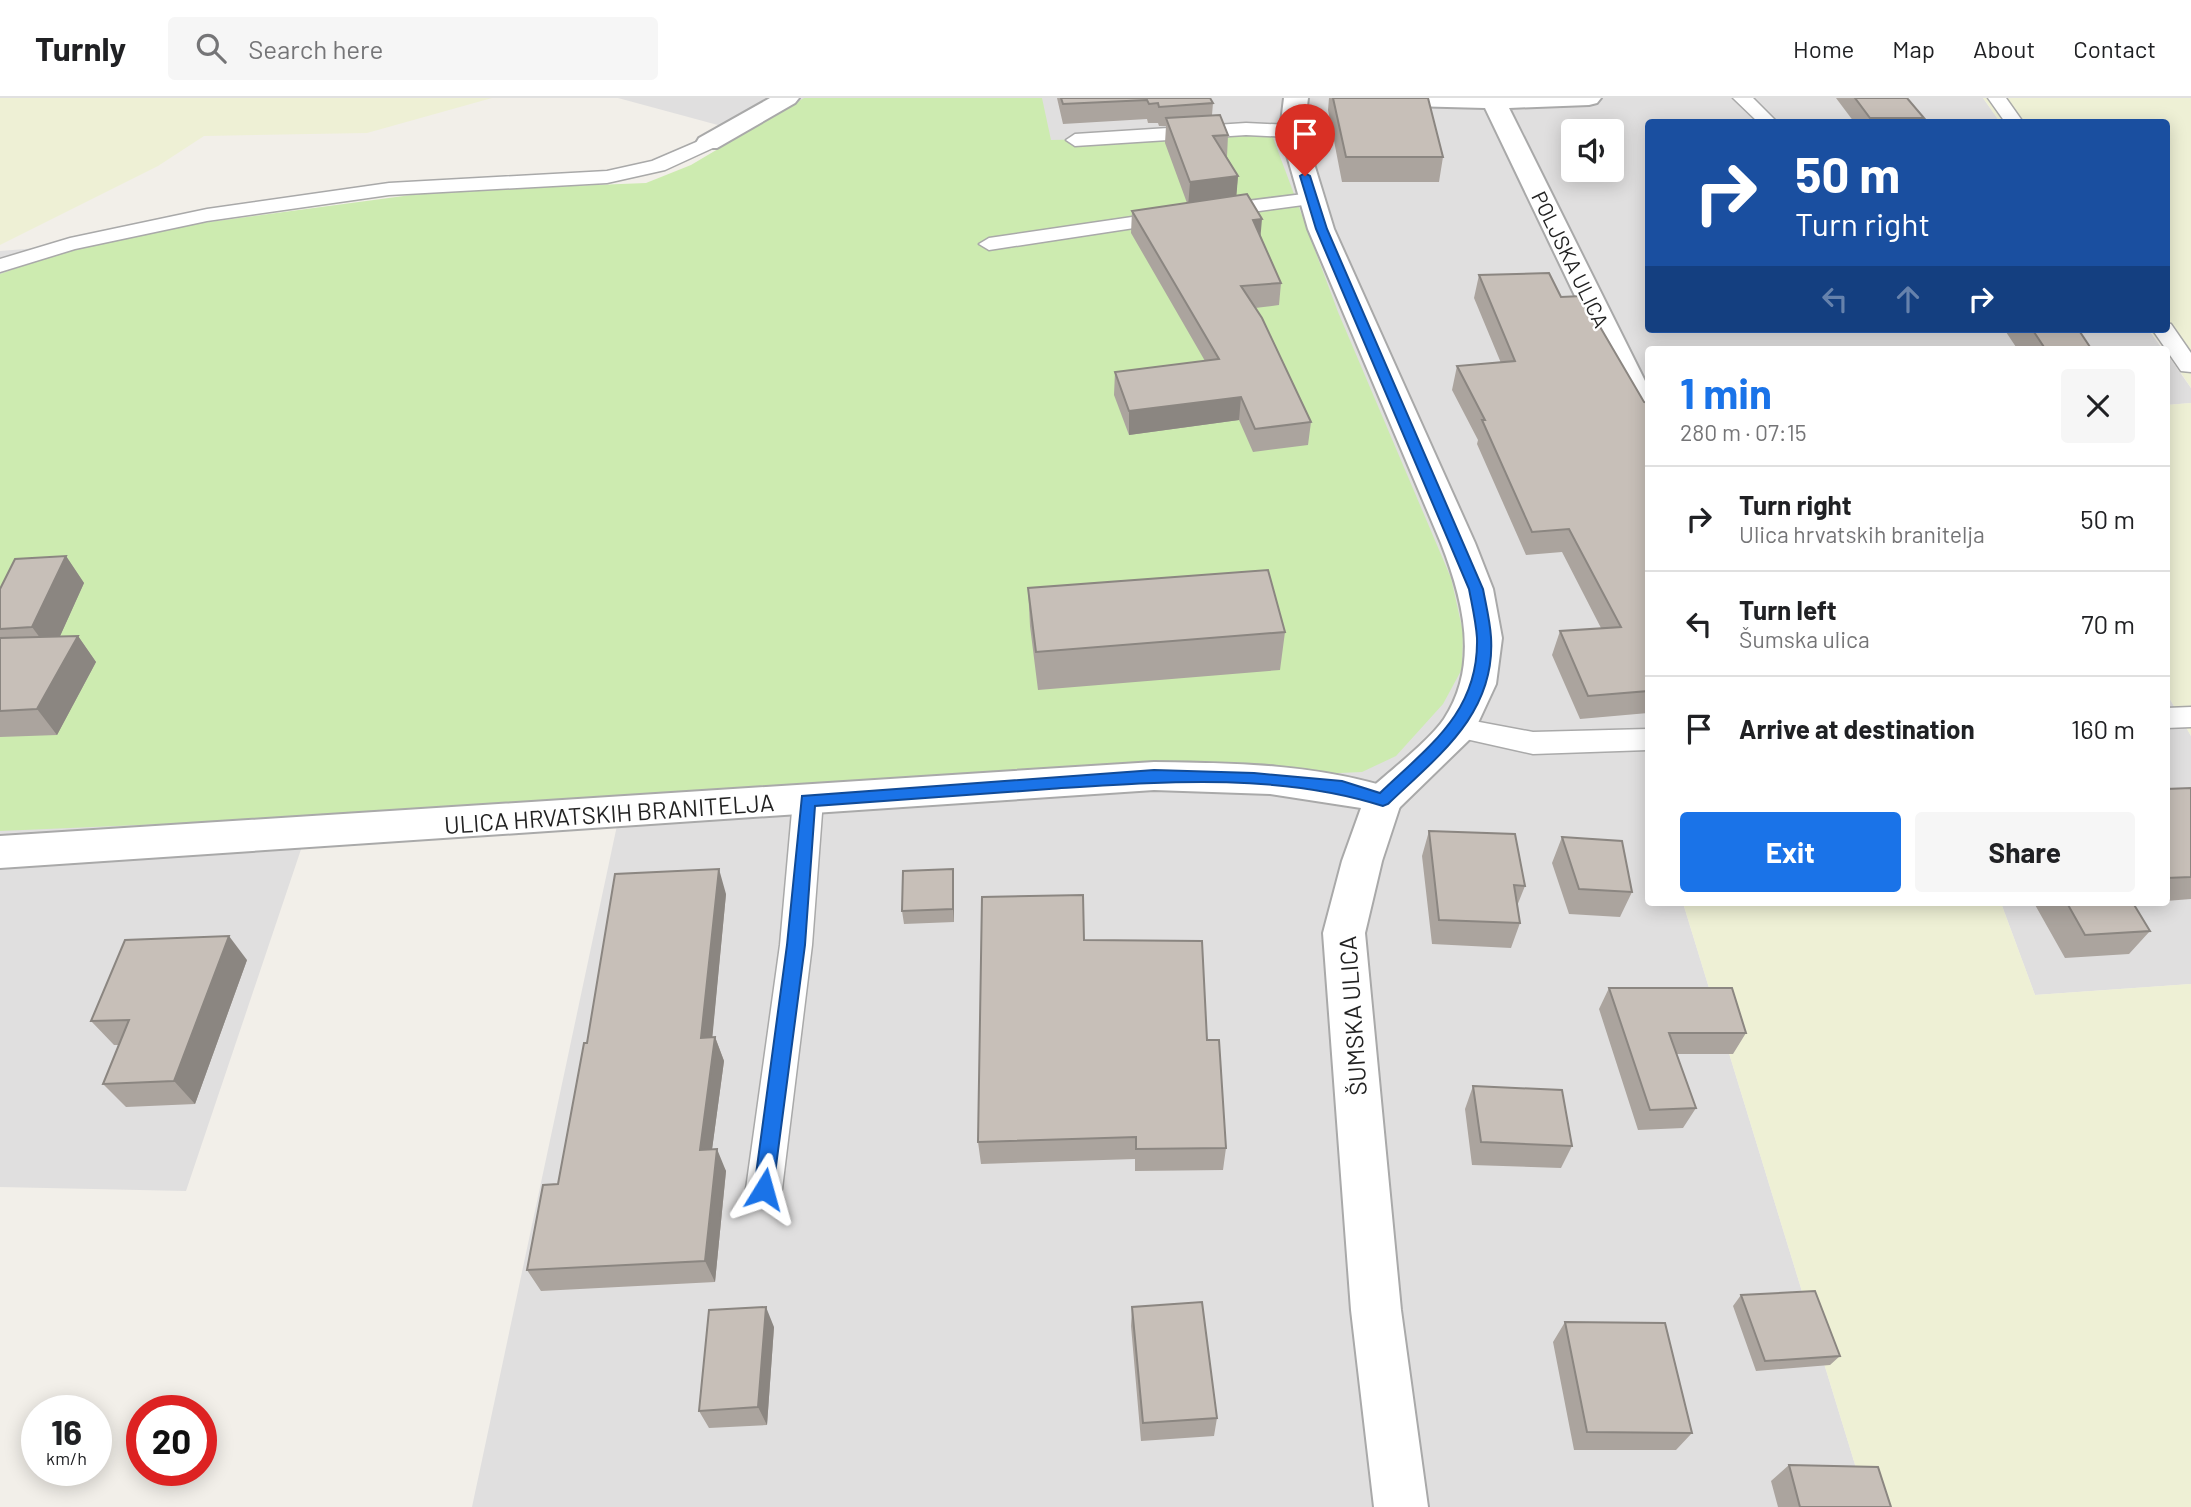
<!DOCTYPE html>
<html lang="en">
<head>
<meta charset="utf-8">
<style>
  body { margin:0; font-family:Barlow,sans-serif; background:#f6f6f6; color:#202124; height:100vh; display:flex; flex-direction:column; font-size:26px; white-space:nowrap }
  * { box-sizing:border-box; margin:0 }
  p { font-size:23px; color:#757577 }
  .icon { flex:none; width:38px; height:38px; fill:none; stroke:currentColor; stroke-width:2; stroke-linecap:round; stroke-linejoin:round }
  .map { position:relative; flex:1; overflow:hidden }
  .side { position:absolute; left:1645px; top:248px; width:525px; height:560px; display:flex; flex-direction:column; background:#fff; border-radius:7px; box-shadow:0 4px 18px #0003 }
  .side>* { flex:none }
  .guide { position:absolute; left:1645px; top:21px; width:525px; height:214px; border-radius:7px; box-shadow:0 4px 18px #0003; background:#1a4fa0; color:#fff; overflow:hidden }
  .controls { position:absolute; left:1561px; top:21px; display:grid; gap:14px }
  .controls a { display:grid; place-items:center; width:63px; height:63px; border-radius:7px; background:#fff; box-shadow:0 4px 18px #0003; font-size:35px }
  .speed { position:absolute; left:21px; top:1297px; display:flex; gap:14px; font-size:35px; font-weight:700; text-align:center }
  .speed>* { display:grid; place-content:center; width:91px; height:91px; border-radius:50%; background:#fff; box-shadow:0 4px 18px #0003; line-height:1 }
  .speed small { font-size:18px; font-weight:400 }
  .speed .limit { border:10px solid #d22; background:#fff; color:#111 }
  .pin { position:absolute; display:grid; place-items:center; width:60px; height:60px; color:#fff; margin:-72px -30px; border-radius:50% 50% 50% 0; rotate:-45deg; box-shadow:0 0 7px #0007 }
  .pin .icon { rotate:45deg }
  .me { position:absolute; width:77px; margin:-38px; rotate:8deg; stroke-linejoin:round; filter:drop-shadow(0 0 5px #0008) }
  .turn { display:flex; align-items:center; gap:24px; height:147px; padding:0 35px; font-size:32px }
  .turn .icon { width:91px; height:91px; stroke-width:2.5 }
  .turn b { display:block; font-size:49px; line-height:60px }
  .lanes { display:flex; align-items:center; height:66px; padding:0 35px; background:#0003; justify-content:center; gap:35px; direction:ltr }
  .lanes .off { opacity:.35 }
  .round { display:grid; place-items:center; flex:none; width:74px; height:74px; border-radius:7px; background:#f6f6f6 }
  .overview { display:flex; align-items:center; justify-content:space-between; height:119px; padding:0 35px }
  h1 { font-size:42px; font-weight:700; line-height:52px; color:#1a73e8 }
  .primary-button { display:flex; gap:14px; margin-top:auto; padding:14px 35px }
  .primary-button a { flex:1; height:80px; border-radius:7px; background:#1a73e8; color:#fff; font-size:28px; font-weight:700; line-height:80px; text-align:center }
  .primary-button a+a { background:#f6f6f6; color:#202124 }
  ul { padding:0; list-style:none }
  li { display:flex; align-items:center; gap:21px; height:105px; padding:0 35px; border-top:2px solid #e0e0e0 }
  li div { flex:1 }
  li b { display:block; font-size:26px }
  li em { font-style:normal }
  header { display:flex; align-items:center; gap:42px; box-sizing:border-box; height:98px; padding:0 35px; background:#fff; border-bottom:2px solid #e0e0e0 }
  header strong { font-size:33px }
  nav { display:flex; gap:38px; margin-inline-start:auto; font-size:24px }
  .search { width:490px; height:63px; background:#f6f6f6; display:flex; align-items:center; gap:18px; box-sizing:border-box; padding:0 24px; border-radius:7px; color:#757577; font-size:26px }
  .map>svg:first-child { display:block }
  .residential { fill:#e0dfdf; fill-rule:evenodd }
  .farmland { fill:#eef0d5 }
  .grass { fill:#cdebb0 }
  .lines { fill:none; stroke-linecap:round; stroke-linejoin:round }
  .service-casing { stroke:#a9a9a9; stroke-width:3 }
  .minor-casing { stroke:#a9a9a9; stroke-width:4 }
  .tertiary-casing { stroke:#a9a9a9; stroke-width:4 }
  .service { fill:#fff; fill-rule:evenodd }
  .minor { fill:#fff; fill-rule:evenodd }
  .tertiary { fill:#fff; fill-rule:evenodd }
  .wall { fill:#aba49e }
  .shaded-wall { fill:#8b8681 }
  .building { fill:#c7bfb8; stroke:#8b8681; stroke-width:2 }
  .route { fill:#1a73e8; stroke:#114b97; stroke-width:2 }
  .labels { text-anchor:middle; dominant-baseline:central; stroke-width:5; stroke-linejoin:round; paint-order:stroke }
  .far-street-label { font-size:21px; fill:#222; stroke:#fff }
  .street-label { font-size:24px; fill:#222; stroke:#fff }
</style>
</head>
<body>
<header>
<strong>Turnly</strong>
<div class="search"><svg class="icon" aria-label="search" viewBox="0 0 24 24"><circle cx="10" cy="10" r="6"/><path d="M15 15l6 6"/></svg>Search here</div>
<nav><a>Home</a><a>Map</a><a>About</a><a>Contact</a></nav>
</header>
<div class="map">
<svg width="2191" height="1409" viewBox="0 0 2191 1409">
  <rect width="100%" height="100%" fill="#f2efe9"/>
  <path class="residential" d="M618 0H1983L2000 24H1648V231H2148L2163 252H1648V805H1683L1868 1409H472L629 671 869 68ZM1573 33H1612V72H1573Z
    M162 140 321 692 186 1093 0 1089V153Z
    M2167 256 2191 290V305L2167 307Z
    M2167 596 2191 638V886L2035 897 2001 805H2166Z"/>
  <path class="farmland" d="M0 0H492L367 35 204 38 158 68 0 147Z
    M1983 0H2191V290L2166 252 2148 231H2166V24H2000Z
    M2191 305V638L2167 596 2166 307Z
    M1683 805H2001L2035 897 2191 886V1409H1868Z"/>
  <path class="grass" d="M804 0H1042L1051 42 1272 37 1338 214 1451 480 1463 534 1462 571 1443 606 1396 658 1362 674 0 733V176L56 156 172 129 441 93 646 85 691 67Z"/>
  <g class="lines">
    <defs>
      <path id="service" d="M1733 0H1753L1777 24H1758Z
        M1988 0H2006L2023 24H2005Z
        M1246 25 1292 27 1301 33 1292 39 1246 37 1075 48 1066 42 1075 36Z
        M708 39 715 41 718 45 715 49 665 72 607 85 389 97 207 123 75 151 0 174V161L70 140 207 111 389 85 607 73 652 63Z
        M1311 95 1321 101 1318 105 1215 119 1205 113 1215 107Z
        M1173 113 1180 115 1183 119 1180 123 989 152 979 146 989 140Z
        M2166 225 2171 226 2191 255V274L2181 273 2152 231H2166Z
        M2191 609V629L2166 630V610Z
        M1458 620 1533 634 1648 631V652L1533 656 1448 637 1444 630 1448 623Z
        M808 691 819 694 823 702 812 847 782 1091 777 1103 764 1108 751 1103 746 1091 780 847 793 702 797 694Z"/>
      <path id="minor" d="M770 0H799L795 5 717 50H699L696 45 699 40Z
        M1359 0H1601L1597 5 1589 7 1509 10 1648 289V328L1637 325 1633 319 1485 10 1371 7 1363 5Z
        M1154 664C1236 665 1317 666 1397 692L1402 702 1382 763 1365 835 1401 1212 1428 1409H1374L1351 1212 1323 835 1342 763 1361 710 1270 696 1154 692 0 770V738Z"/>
      <path id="tertiary" d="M1284 0H1308L1304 33 1334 131 1475 445 1493 491 1502 540 1496 586 1471 640 1397 712 1383 717 1369 712 1364 702 1369 692C1390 673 1430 642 1444 621 1480 566 1463 502 1441 445L1308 131 1280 33Z"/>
    </defs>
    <use href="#service" class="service-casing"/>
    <use href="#minor" class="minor-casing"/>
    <use href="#tertiary" class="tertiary-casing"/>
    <use href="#service" class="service"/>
    <use href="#minor" class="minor"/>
    <use href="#tertiary" class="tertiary"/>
  </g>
  <path class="wall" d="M1057 0H1210L1213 5 1212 17 1228 37 1227 59 1238 78 1236 97 1261 139 1281 185 1279 207 1255 210 1311 324 1308 347 1253 354 1239 322 1129 337 1114 297 1115 274 1205 263 1131 135 1132 113 1187 105 1165 45 1166 28H1159L1158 25H1148L1147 21 1063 26Z
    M1329 0H1428L1443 59 1439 84H1342L1328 12Z
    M1836 0H1907L1924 20 1922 24H1854Z
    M1479 177 1561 199 1644 304 1648 305V615L1580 621 1552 557 1560 533 1601 530 1562 454 1526 457 1477 346 1478 342 1452 292 1457 268 1501 265 1474 200Z
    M2004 231H2078L2092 252H2018Z
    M66 458 84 485 60 538H78L96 564 57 637 0 639V491Z
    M1028 490 1285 534 1280 572 1038 592 1030 528Z
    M2191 690V801L2166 803V691Z
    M1429 733 1525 788 1517 808 1520 825 1511 850 1432 846 1422 758Z
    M1562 739 1632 794 1620 819 1569 816 1552 765Z
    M954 784V824L904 826 902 813Z
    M726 796 712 939H715L724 963 712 1051 726 1073 715 1184 541 1193 527 1172 558 1086 587 945Z
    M2034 805H2133L2150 833 2129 856 2065 860Z
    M1084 842 1207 942 1226 1050 1223 1072 1135 1073V1061L981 1066 978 1044Z
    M247 862 195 1006 126 1009 103 986 119 947H114L91 923Z
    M1609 890 1746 935 1733 956H1676L1696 1010 1683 1030 1638 1032 1599 911Z
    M1473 988 1572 1048 1561 1070 1472 1067 1465 1011Z
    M1741 1197 1840 1258 1830 1267 1756 1273 1733 1208Z
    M1132 1209 1217 1320 1214 1338 1141 1343 1131 1228Z
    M1565 1224 1692 1335 1676 1352H1574L1553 1244Z
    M774 1229 767 1327 709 1330 699 1313Z
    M1789 1367 1891 1409H1778L1771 1383Z"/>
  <path class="shaded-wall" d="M1238 78 1236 103 1188 109 1190 84Z
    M1262 121 1260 144 1253 122Z
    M1241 299 1239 322 1129 337V313Z
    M66 458 84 485 52 556 32 529Z
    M78 538 96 564 57 637 37 611Z
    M719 771 726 796 710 964 701 940Z
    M953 771 954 784V824L953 811Z
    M229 838 247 862 195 1006 174 983Z
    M715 939 724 963 709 1074 700 1052Z
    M717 1051 726 1073 715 1184 705 1163Z
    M766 1209 774 1229 767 1327 758 1309Z"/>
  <path class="building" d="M1061 0H1210L1213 5 1159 9 1158 5 1149 6 1147 2 1063 6Z
    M1333 0H1428L1443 59H1346Z
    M1855 0H1907L1924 20H1870Z
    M1220 17 1228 37 1213 38 1238 78 1190 84 1166 20Z
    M1247 96 1262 121 1253 122 1281 185 1241 188 1262 220 1311 324 1255 331 1241 299 1129 313 1115 274 1219 261 1132 113Z
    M1549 175 1561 199 1582 198 1644 304 1648 305V593L1588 598 1560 533 1621 529 1569 431 1532 434 1482 322H1485L1457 268 1515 263 1479 177Z
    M2032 231H2078L2092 252H2046Z
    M66 458 32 529 0 531V491L15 461Z
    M1268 472 1285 534 1036 554 1028 490Z
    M78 538 37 611 0 613V540Z
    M2191 690V779L2166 780V691Z
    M1429 733 1515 736 1525 788 1514 787 1520 825 1439 822Z
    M1562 739 1622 743 1632 794 1579 791Z
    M719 771 701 940 715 939 700 1052 717 1051 705 1163 527 1172 543 1087 558 1086 584 945H587L615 776Z
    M953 771V811L902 813 903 773Z
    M1083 797 1084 842 1202 843 1207 942H1219L1226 1050 1136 1051V1039L978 1044 982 799Z
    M2067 805H2133L2150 833 2085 837Z
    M229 838 174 983 103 986 129 922 91 923 125 842Z
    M1609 890H1732L1746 935H1669L1696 1010 1650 1012Z
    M1473 988 1562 992 1572 1048 1481 1044Z
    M1815 1193 1840 1258 1765 1263 1741 1197Z
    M1202 1204 1217 1320 1143 1325 1132 1209Z
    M766 1209 758 1309 699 1313 709 1212Z
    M1565 1224 1665 1225 1692 1335 1587 1334Z
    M1789 1367 1878 1369 1891 1409H1800Z"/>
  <path class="route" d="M1305 75 1310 78 1327 131 1483 491C1486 507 1490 523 1491 539 1496 616 1438 658 1388 706L1383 708C1277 674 1159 684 1049 691 971 697 893 702 815 708L805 847 773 1091 770 1097 764 1100 757 1097 754 1091 787 847 802 698 1154 672 1254 675 1342 683 1380 695C1429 648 1479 614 1477 540 1476 524 1472 507 1469 491L1316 131 1300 78Z"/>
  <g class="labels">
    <g class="far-street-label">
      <text transform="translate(1571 161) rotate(64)">POLJSKA ULICA</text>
    </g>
    <g class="street-label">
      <text transform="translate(609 715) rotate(-4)">ULICA HRVATSKIH BRANITELJA</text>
      <text transform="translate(1352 918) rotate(-94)">ŠUMSKA ULICA</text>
    </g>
  </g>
</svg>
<div class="controls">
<a><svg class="icon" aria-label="sound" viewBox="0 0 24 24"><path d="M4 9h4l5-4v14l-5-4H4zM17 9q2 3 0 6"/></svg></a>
</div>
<div class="speed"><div>16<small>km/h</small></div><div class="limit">20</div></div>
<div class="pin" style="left:1305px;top:78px;background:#d93025"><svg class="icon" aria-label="arrive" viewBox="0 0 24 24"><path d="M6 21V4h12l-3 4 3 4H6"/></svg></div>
<svg class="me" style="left:764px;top:1091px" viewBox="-20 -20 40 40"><path d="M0-17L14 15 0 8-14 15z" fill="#1a73e8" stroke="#fff" stroke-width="4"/></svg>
<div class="guide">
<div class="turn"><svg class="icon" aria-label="right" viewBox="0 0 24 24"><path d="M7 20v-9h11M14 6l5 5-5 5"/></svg><div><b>50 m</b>Turn right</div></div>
<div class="lanes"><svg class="icon off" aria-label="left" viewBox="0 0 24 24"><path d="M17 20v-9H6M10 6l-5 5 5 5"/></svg><svg class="icon off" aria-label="ahead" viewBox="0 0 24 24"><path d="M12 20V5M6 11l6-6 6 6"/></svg><svg class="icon" aria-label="right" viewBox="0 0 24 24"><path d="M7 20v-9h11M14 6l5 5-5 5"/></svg></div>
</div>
<section class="side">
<div class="overview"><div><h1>1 min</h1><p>280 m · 07:15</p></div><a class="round"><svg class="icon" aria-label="close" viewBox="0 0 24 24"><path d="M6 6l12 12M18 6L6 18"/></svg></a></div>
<ul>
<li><svg class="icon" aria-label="right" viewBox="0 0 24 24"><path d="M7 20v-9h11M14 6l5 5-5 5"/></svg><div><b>Turn right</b><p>Ulica hrvatskih branitelja</p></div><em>50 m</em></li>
<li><svg class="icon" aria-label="left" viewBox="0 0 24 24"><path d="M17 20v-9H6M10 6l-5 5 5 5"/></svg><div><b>Turn left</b><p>Šumska ulica</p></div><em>70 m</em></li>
<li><svg class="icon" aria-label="arrive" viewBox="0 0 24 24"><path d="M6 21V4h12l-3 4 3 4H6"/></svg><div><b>Arrive at destination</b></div><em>160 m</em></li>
</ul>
<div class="primary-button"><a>Exit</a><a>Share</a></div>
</section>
</div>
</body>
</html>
